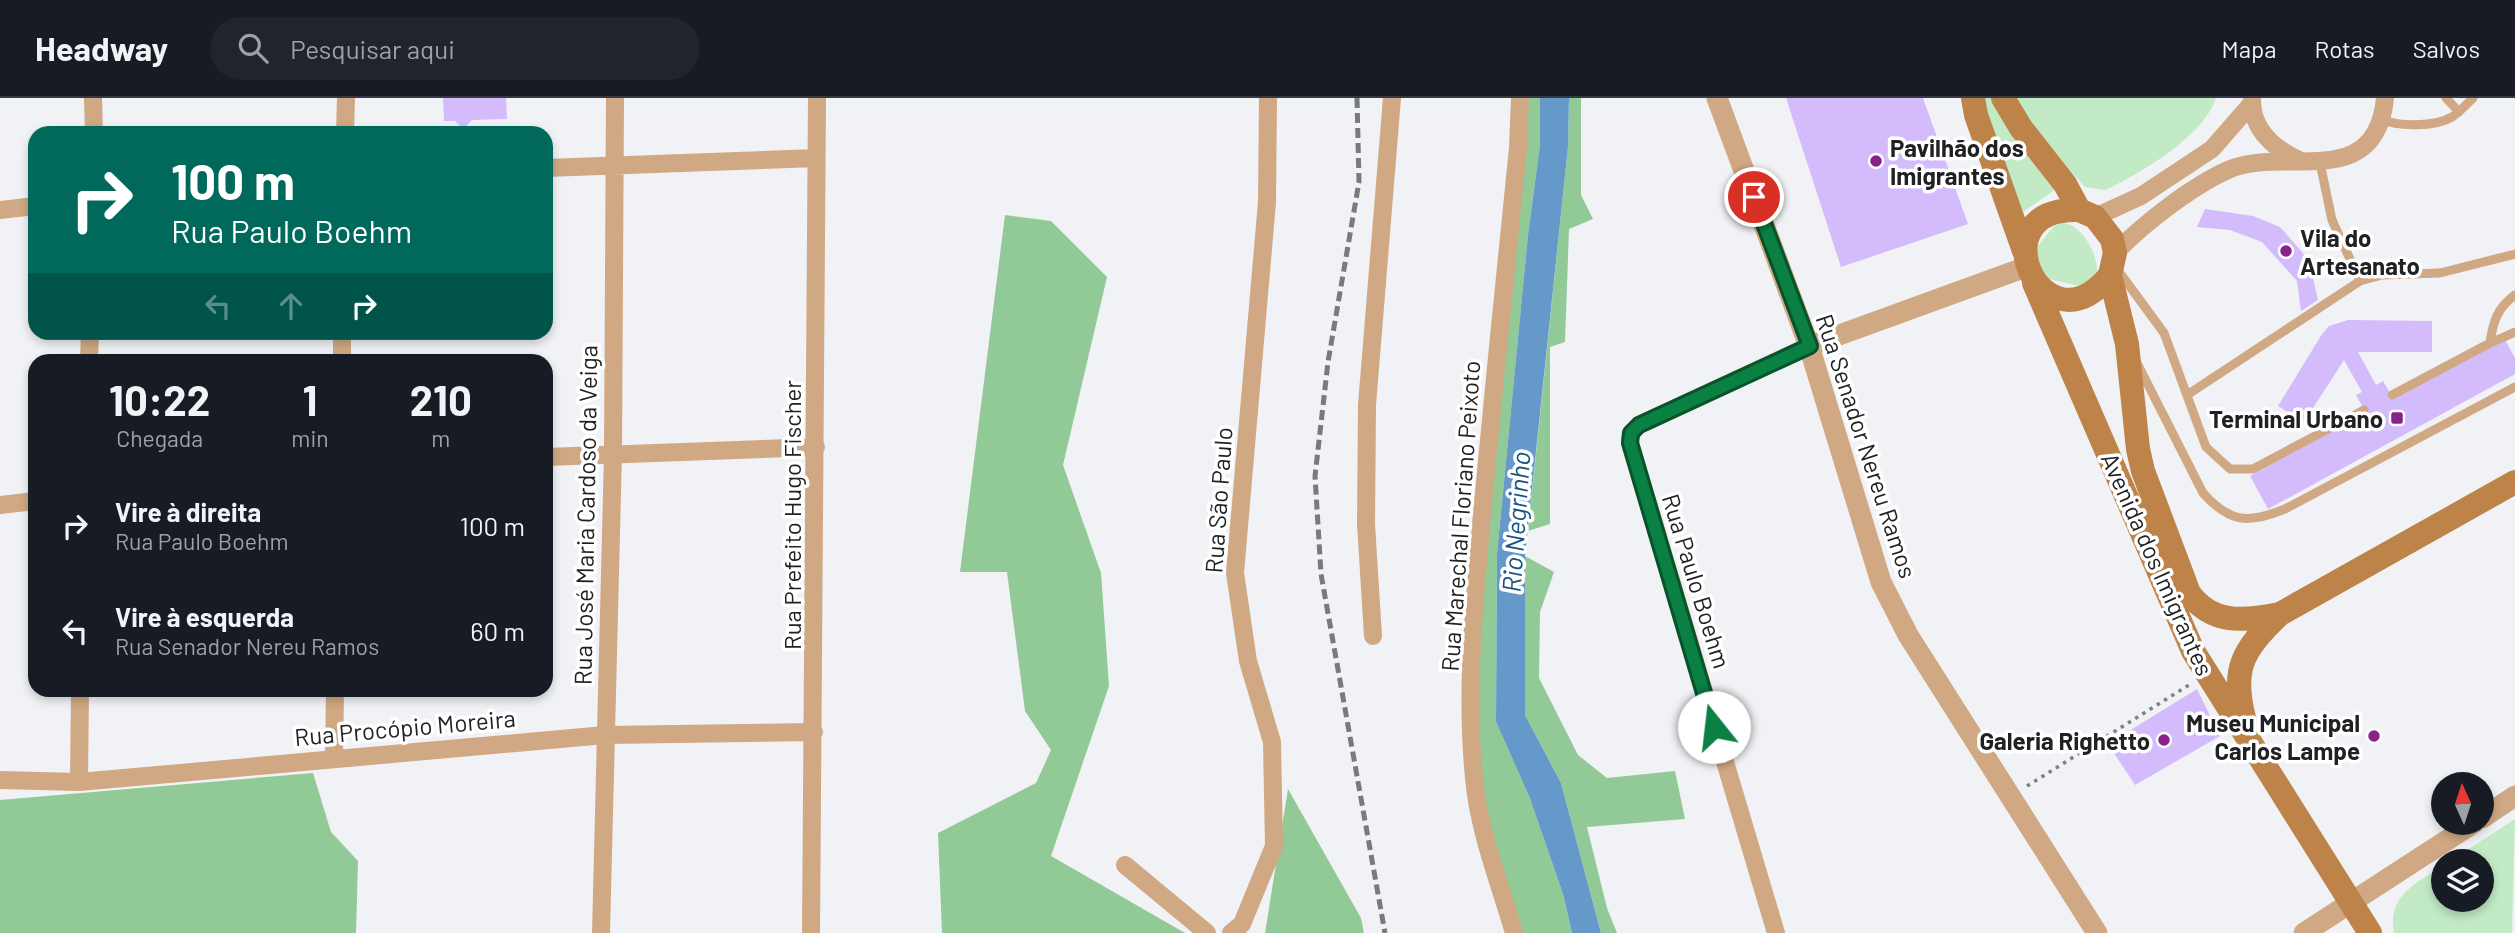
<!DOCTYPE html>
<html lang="pt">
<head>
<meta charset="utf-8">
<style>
  body { margin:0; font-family:Barlow,sans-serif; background:#20242c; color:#f1f3f6; height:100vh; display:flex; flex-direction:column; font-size:26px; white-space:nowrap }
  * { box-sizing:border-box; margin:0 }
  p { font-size:23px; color:#9ea1a6 }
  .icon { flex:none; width:38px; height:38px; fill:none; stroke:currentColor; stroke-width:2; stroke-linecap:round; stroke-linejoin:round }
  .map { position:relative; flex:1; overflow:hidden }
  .details { position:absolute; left:28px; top:256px; width:525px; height:343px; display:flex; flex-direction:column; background:#171b24; border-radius:21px; box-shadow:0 4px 10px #0003 }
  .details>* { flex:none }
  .banner { position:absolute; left:28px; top:28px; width:525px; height:214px; border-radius:21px; box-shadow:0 4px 10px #0003; background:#00695c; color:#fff; overflow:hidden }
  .needle { width:46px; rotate:357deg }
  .tools { position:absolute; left:2431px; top:674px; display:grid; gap:14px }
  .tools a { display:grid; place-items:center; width:63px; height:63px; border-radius:50%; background:#171b24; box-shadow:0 4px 10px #0003; font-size:35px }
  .pin { position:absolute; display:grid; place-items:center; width:60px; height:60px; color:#fff; margin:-30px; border:4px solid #fff; border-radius:50%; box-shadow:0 2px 7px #0007 }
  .me { position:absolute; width:77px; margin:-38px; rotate:344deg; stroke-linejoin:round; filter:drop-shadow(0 0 5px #0008) }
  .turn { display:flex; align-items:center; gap:24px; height:147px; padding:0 28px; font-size:32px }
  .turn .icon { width:91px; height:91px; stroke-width:2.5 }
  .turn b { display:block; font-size:49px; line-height:60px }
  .lanes { display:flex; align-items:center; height:66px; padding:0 28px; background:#0003; justify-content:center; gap:35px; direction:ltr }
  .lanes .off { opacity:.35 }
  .eta { display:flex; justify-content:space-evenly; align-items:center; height:119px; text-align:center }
  .eta b { font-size:42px; font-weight:700; line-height:49px }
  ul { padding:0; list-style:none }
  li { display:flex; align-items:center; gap:21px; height:105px; padding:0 28px }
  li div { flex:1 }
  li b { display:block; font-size:26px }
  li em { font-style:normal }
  header { display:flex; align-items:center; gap:42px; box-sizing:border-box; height:98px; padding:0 35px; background:#171b24; border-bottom:2px solid #363941 }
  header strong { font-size:33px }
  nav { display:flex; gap:38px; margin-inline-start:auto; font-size:24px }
  .search { width:490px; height:63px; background:#20242c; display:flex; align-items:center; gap:18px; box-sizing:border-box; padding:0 24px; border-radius:38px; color:#9ea1a6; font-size:26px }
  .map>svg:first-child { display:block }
  .green { fill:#c2eac5 }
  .forest { fill:#91c997 }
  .water { fill:#6499ca }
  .building { fill:#d3bbfc }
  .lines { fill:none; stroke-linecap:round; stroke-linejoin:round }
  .path { stroke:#808183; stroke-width:3.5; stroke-dasharray:3.5 5; stroke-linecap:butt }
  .service { stroke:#d0a883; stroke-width:9 }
  .minor { stroke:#d0a883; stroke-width:18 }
  .tertiary { stroke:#d0a883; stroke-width:21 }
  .secondary { stroke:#bd8349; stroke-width:24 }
  .rail { stroke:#787a7c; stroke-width:5; stroke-dasharray:10 5; stroke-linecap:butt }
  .route-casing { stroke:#07532c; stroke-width:18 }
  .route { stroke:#0b8043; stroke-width:12 }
  .poi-dot { fill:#87228a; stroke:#fff; stroke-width:2.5 }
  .labels { text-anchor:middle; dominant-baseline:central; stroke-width:7; stroke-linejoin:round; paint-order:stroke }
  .poi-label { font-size:24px; font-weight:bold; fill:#202122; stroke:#fff; text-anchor:end }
  .street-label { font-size:24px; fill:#202122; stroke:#fff }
  .water-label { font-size:26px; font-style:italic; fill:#195383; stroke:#fff }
</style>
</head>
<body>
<header>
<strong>Headway</strong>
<div class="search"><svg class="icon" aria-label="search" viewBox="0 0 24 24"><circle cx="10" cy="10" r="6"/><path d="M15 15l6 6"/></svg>Pesquisar aqui</div>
<nav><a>Mapa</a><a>Rotas</a><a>Salvos</a></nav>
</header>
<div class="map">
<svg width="2515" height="835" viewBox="0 0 2515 835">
  <rect width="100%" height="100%" fill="#f0f2f5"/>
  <path class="green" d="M1980 0H1991L2056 91 2020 116Z
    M2015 0H2216C2204 38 2140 76 2105 92L2085 89 2043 43Z
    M2063 125C2082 127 2097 154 2097 173L2085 187H2075L2040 179 2034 153 2054 128Z
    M2515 721 2512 835H2394C2387 798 2416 785 2443 768V802H2482V763H2450Z"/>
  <path class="forest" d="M1520 0H1540V47L1528 137 1497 456 1496 624 1529 698 1563 796 1572 835H1514L1485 737 1473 573Z
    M1569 0H1581V97L1593 121 1569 131 1565 244 1550 249V426L1528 433 1568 49Z
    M1005 117 1051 123 1107 179 1063 367 1101 475 1109 588 1051 758 1185 835H942L938 735 1036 685 1051 652 1025 613 1007 474H960Z
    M1525 458 1554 474 1540 514 1539 580 1578 657 1607 680 1675 673 1685 721 1587 729 1607 810 1617 835H1601L1561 685 1525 617Z
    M313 675 331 734 358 763 356 835H0V702Z
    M1288 691 1361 820 1364 835H1265Z"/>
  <path class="water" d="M1540 0H1569L1568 49 1525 458V617L1561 685 1601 835H1572L1563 796 1529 698 1496 624 1497 456 1528 137 1540 47Z"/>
  <path class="building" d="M443 0H506L507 21 472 22 463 31 455 23H444Z
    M1786 0H1923L1968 126 1841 169Z
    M2205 111 2253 118 2280 129 2309 162 2318 202 2301 213 2297 183 2262 144 2230 132 2197 129Z
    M2348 222 2432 223V254H2358L2376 287 2383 283 2393 300 2504 240 2515 260V276L2268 411 2250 378 2366 315 2356 297 2362 294 2344 262 2304 324 2278 308 2322 236 2329 228Z
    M2197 591 2220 638 2135 687 2108 646Z"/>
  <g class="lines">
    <path class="path" d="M2027 688 2189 587"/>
    <path class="service" d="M2446 0 2459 14
      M2381 21C2398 29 2435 29 2452 19 2460 14 2466 7 2473 0
      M2320 65 2332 122 2360 183 2382 177 2440 175 2515 156
      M2117 171 2164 235 2206 349 2230 371H2253L2364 312
      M2490 245 2515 234
      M2137 265 2203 395C2230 425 2248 426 2285 411L2515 289
      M2187 297 2360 183
      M2392 297 2490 245C2493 224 2497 210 2515 197"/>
    <path class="minor" d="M93 0 94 35
      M2252 0C2251 31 2274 51 2301 63
      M345 35 346 0
      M546 70 816 60
      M0 112 35 108
      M2095 119 2141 98 2212 51 2252 5
      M2115 155C2143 126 2192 88 2228 72 2283 47 2376 96 2385 0
      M89 262 90 234
      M342 262V234
      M546 359 816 349
      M0 407 35 403
      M1373 538 1366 426 1367 307 1392 0
      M334 660 335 592
      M0 682 79 684 605 637 814 634
      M79 684 80 592
      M1125 767 1207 835
      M601 835 613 355 615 0
      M811 835 817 0
      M1231 835 1242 826 1274 748 1272 644 1248 563 1235 475 1267 104 1268 0
      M1514 835C1501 790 1483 744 1476 697 1464 605 1474 507 1482 415 1493 293 1506 172 1518 50L1520 0
      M1776 835 1630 345 1631 335 1639 327 1809 248"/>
    <path class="tertiary" d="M1717 0 1809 248 1881 484 1908 537 2097 835
      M1809 248 2026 169
      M2482 720 2515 698
      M2304 835 2475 724"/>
    <path class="secondary" d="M1973 0 1976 17 2024 153
      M2003 0 2021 30 2065 86 2079 112 2095 119 2112 141 2115 155 2110 177 2127 246 2138 351 2143 373 2189 495C2212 527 2244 523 2280 516
      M2079 112C1975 108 2043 260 2110 177
      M2034 185 2193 553 2370 835
      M2245 624C2231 572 2241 553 2280 516L2515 384"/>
    <path class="rail" d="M1357 0 1359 84 1328 264 1315 378 1321 476 1385 835"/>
  </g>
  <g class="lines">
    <defs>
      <path id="route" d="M1714 629 1630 345 1631 335 1639 327 1810 248 1754 99"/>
    </defs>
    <use href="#route" class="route-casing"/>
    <use href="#route" class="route"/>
  </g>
  <g class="poi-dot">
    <circle cx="1876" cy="63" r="7"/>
    <circle cx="2286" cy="153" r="7"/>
    <rect x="2390" y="313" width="14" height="14" rx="3.5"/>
    <circle cx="2374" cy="638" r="7"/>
    <circle cx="2164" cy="642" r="7"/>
  </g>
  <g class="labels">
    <g class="poi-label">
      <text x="1890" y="49" text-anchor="start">Pavilhão dos<tspan x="1890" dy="28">Imigrantes</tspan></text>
      <text x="2300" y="139" text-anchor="start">Vila do<tspan x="2300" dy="28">Artesanato</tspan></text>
      <text x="2383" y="320">Terminal Urbano</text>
      <text x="2360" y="624">Museu Municipal<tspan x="2360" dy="28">Carlos Lampe</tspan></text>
      <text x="2150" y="642">Galeria Righetto</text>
    </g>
    <g class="street-label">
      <text transform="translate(1867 348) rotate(72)">Rua Senador Nereu Ramos</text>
      <text transform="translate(1218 402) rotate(-86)">Rua São Paulo</text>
      <text transform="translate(585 417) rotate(-89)">Rua José Maria Cardoso da Veiga</text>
      <text transform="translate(791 417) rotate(-90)">Rua Prefeito Hugo Fischer</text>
      <text transform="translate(1460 418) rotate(-86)">Rua Marechal Floriano Peixoto</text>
      <text transform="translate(2158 466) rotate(66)">Avenida dos Imigrantes</text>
      <text transform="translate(1697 483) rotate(73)">Rua Paulo Boehm</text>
      <text transform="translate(405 629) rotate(-5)">Rua Procópio Moreira</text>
    </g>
    <g class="water-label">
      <text transform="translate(1515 424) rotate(-86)">Rio Negrinho</text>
    </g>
  </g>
</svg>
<div class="tools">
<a><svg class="needle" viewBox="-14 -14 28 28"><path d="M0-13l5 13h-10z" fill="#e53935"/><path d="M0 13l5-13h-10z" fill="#9ea1a6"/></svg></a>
<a><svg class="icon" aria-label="layers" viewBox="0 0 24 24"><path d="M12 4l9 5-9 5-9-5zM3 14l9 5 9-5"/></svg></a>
</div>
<div class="pin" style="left:1754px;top:99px;background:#d93025"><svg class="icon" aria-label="arrive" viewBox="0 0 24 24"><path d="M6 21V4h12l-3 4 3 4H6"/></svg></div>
<svg class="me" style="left:1714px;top:629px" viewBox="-20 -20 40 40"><circle r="19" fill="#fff"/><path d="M0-13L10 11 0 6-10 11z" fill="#0b8043"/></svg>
<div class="banner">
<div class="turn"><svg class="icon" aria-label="right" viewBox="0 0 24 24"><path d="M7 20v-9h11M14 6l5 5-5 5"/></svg><div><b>100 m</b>Rua Paulo Boehm</div></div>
<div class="lanes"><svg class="icon off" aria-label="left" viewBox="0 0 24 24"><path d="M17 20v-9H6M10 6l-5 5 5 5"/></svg><svg class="icon off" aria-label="ahead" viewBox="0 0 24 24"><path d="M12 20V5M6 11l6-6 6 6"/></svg><svg class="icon" aria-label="right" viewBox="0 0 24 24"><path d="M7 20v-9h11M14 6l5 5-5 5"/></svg></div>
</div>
<section class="details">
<div class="eta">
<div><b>10:22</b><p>Chegada</p></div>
<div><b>1</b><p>min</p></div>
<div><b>210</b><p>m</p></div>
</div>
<ul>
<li><svg class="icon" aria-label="right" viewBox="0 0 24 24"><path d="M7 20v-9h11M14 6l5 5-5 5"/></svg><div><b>Vire à direita</b><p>Rua Paulo Boehm</p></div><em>100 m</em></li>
<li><svg class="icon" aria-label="left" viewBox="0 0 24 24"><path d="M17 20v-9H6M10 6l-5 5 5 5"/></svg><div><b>Vire à esquerda</b><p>Rua Senador Nereu Ramos</p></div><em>60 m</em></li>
</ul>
</section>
</div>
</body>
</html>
